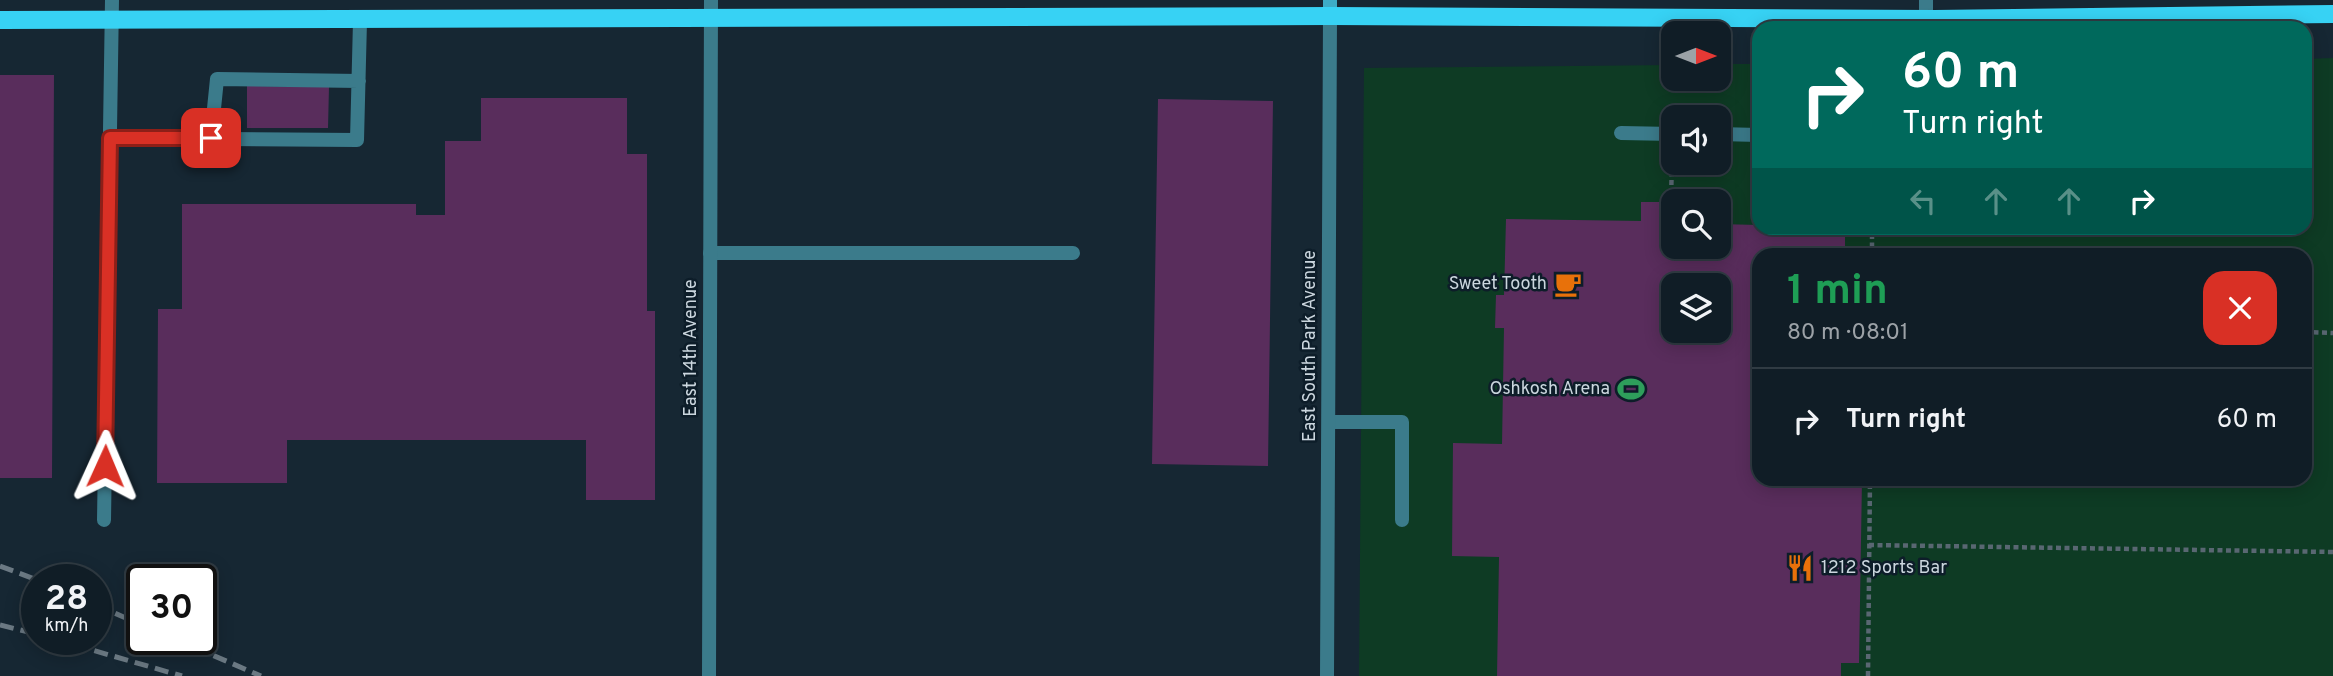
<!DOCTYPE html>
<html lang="en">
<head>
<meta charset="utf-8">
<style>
  body { margin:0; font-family:Overpass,sans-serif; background:#1e2a32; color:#f1f3f6; height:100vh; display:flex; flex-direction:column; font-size:26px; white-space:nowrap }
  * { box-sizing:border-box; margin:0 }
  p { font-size:23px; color:#9ca2a7 }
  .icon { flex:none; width:38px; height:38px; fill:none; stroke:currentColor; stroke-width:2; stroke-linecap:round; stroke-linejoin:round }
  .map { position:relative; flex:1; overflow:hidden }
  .details { position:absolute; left:1752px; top:248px; width:560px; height:238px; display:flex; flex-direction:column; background:#101d26; border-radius:21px; box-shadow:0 4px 18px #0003,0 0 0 2px #303b43 }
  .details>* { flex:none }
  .banner { position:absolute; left:1752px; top:21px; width:560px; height:214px; border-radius:21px; box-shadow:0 4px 18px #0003,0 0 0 2px #303b43; background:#00695c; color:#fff; overflow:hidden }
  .needle { width:46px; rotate:90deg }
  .controls { position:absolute; left:1661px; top:21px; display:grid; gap:14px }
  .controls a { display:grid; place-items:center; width:70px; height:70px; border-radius:14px; background:#101d26; box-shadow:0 4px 18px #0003,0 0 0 2px #303b43; font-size:35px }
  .speed { position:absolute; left:21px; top:564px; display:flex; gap:14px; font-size:35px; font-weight:700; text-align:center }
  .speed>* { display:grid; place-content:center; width:91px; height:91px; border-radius:50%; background:#101d26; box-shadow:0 4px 18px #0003,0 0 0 2px #303b43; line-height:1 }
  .speed small { font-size:18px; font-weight:400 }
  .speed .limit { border:4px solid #111; border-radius:10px; background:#fff; color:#111 }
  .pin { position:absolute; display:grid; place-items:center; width:60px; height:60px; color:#fff; margin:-30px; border-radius:14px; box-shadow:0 4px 10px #0006 }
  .me { position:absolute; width:77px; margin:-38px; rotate:1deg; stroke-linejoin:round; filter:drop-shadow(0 0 5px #0008) }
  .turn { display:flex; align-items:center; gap:24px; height:147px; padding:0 35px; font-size:32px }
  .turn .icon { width:91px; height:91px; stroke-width:2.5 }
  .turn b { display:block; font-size:49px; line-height:60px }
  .lanes { display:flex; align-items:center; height:66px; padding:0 35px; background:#0003; justify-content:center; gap:35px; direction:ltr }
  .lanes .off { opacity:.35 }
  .round { display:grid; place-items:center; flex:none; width:74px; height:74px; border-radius:21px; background:#1e2a32 }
  .head { display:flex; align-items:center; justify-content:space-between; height:119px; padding:0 35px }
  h1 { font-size:42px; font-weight:700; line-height:52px; color:#1e9e55 }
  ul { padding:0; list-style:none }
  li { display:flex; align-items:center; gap:21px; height:105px; padding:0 35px; border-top:2px solid #303b43 }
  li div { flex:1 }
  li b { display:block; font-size:26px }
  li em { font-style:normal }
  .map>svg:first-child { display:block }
  .green { fill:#0e3b24; fill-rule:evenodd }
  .building { fill:#592d5c; fill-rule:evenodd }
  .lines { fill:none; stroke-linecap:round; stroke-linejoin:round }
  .path { stroke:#596772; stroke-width:4.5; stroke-dasharray:5 3.5; stroke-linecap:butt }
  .service { stroke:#3b7b8b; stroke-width:14 }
  .pedestrian { stroke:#3b7b8b; stroke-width:14 }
  .minor { stroke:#3b7b8b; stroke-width:14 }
  .secondary { stroke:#3dacc6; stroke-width:14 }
  .primary { stroke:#37d2f4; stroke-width:18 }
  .rail { stroke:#6b7983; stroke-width:5; stroke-dasharray:14 7; stroke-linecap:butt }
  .route-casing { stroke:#8d1f18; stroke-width:18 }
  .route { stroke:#d93025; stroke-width:12 }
  .labels { text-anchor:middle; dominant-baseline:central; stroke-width:5; stroke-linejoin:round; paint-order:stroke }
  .poi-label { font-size:18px; fill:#cbd6de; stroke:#0d1d29; text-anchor:end }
  .street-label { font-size:18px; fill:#cbd6de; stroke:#0d1d29 }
</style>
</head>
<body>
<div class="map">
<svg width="2333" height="676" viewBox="0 0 2333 676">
  <rect width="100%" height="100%" fill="#162733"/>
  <path class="green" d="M2333 58V676H1359L1364 68 1673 65V79H1718L1719 64H1759V228H2305V59ZM1673 117H1718V163H1673ZM1673 201H1718V247H1673ZM1759 256H2305V480H1759ZM1673 285H1718V331H1673Z"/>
  <path class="building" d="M0 75H54L52 478H0Z
    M247 86 329 87 328 128H247Z
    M481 98H627V154H647V311H655V500H586V440H287V483H157L158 309H182V204H416V215H445V141H481Z
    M1158 99 1273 101 1268 466 1152 464Z
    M1641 202H1673V247H1718V224L1759 225V228H1845V256H1759V480H1862L1859 663H1841V676H1497L1499 557 1452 556 1453 443 1502 444 1504 328H1495L1496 295H1504L1506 219 1641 221ZM1673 285H1718V331H1673Z"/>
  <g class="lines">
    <path class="path" d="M1671 202 1672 158
      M1872 256V228
      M2305 332 2333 333
      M1869 545 2333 552
      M1868 676 1870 480"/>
    <path class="service" d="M110 138 357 140 360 21
      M211 138 217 79 359 81
      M710 253H1073
      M1329 422H1402V520"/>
    <path class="pedestrian" d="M1621 133 1673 134
      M1718 134 1759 135"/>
    <path class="minor" d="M1926 19V0
      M104 520 112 0
      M709 676 711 0
      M1327 676 1330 16"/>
    <path class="secondary" d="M1330 0V16"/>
    <path class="primary" d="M0 20 1330 16 1934 19 2333 14"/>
    <path class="rail" d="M0 566 37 580
      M96 605 142 625
      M0 625 37 634
      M54 639 182 676
      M175 639 261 676"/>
  </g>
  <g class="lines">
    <defs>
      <path id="route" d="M105 466 110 138H211"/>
    </defs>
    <use href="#route" class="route-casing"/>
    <use href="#route" class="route"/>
  </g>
  <defs>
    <symbol id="cafe-bare" viewBox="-9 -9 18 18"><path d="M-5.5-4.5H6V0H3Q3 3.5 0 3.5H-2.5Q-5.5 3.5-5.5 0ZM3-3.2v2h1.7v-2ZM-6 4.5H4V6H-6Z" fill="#e8710a" stroke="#0d1d29" stroke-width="2.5" paint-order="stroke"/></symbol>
    <symbol id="stadium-bare" viewBox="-9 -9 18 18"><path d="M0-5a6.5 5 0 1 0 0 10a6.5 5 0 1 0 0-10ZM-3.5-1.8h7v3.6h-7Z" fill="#2e9e5b" stroke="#0d1d29" stroke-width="2.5" paint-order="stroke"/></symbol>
    <symbol id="restaurant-bare" viewBox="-9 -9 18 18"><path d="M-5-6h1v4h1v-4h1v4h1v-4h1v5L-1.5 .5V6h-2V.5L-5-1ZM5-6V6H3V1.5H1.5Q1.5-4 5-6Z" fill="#e8710a" stroke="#0d1d29" stroke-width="2.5" paint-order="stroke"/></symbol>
  </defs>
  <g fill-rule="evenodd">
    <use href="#cafe-bare" x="1549" y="265" width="38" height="38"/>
    <use href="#stadium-bare" x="1612" y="370" width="38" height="38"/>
    <use href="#restaurant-bare" x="1781" y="549" width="38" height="38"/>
  </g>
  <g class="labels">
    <g class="poi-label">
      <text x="1547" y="284">Sweet Tooth</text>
      <text x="1610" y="389">Oshkosh Arena</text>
      <text x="1821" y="568" text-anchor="start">1212 Sports Bar</text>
    </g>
    <g class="street-label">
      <text transform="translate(1310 346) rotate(-90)">East South Park Avenue</text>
      <text transform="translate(691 348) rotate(-90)">East 14th Avenue</text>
    </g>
  </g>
</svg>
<div class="controls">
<a><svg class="needle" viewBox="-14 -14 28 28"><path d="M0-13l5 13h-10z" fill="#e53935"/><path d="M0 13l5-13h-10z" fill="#9ca2a7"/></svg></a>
<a><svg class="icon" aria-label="sound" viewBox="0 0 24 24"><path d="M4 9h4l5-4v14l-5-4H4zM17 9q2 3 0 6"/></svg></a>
<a><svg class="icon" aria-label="search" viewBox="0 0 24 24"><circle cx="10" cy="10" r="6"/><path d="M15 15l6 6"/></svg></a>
<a><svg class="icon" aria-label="layers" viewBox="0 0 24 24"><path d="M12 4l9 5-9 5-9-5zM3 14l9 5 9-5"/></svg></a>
</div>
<div class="speed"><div>28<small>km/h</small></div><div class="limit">30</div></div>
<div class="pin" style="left:211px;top:138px;background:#d93025"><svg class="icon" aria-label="arrive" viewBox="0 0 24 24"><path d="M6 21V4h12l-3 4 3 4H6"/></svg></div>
<svg class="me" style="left:105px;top:466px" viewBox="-20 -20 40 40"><path d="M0-17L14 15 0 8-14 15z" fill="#d93025" stroke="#fff" stroke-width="4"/></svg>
<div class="banner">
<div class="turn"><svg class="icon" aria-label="right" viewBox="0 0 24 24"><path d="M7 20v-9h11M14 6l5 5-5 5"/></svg><div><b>60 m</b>Turn right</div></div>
<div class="lanes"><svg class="icon off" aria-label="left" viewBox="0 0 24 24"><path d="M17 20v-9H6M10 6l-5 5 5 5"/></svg><svg class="icon off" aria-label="ahead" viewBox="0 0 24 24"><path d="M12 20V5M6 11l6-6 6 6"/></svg><svg class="icon off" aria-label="ahead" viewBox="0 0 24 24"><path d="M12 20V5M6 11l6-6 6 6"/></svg><svg class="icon" aria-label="right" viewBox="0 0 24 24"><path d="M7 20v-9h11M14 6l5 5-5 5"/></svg></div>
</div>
<section class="details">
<div class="head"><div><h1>1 min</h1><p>80 m · 08:01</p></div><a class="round" style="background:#d93025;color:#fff"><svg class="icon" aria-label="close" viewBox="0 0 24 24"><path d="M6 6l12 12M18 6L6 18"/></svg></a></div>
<ul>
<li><svg class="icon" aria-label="right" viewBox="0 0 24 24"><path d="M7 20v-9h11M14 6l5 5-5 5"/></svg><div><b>Turn right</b></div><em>60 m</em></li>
</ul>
</section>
</div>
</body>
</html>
